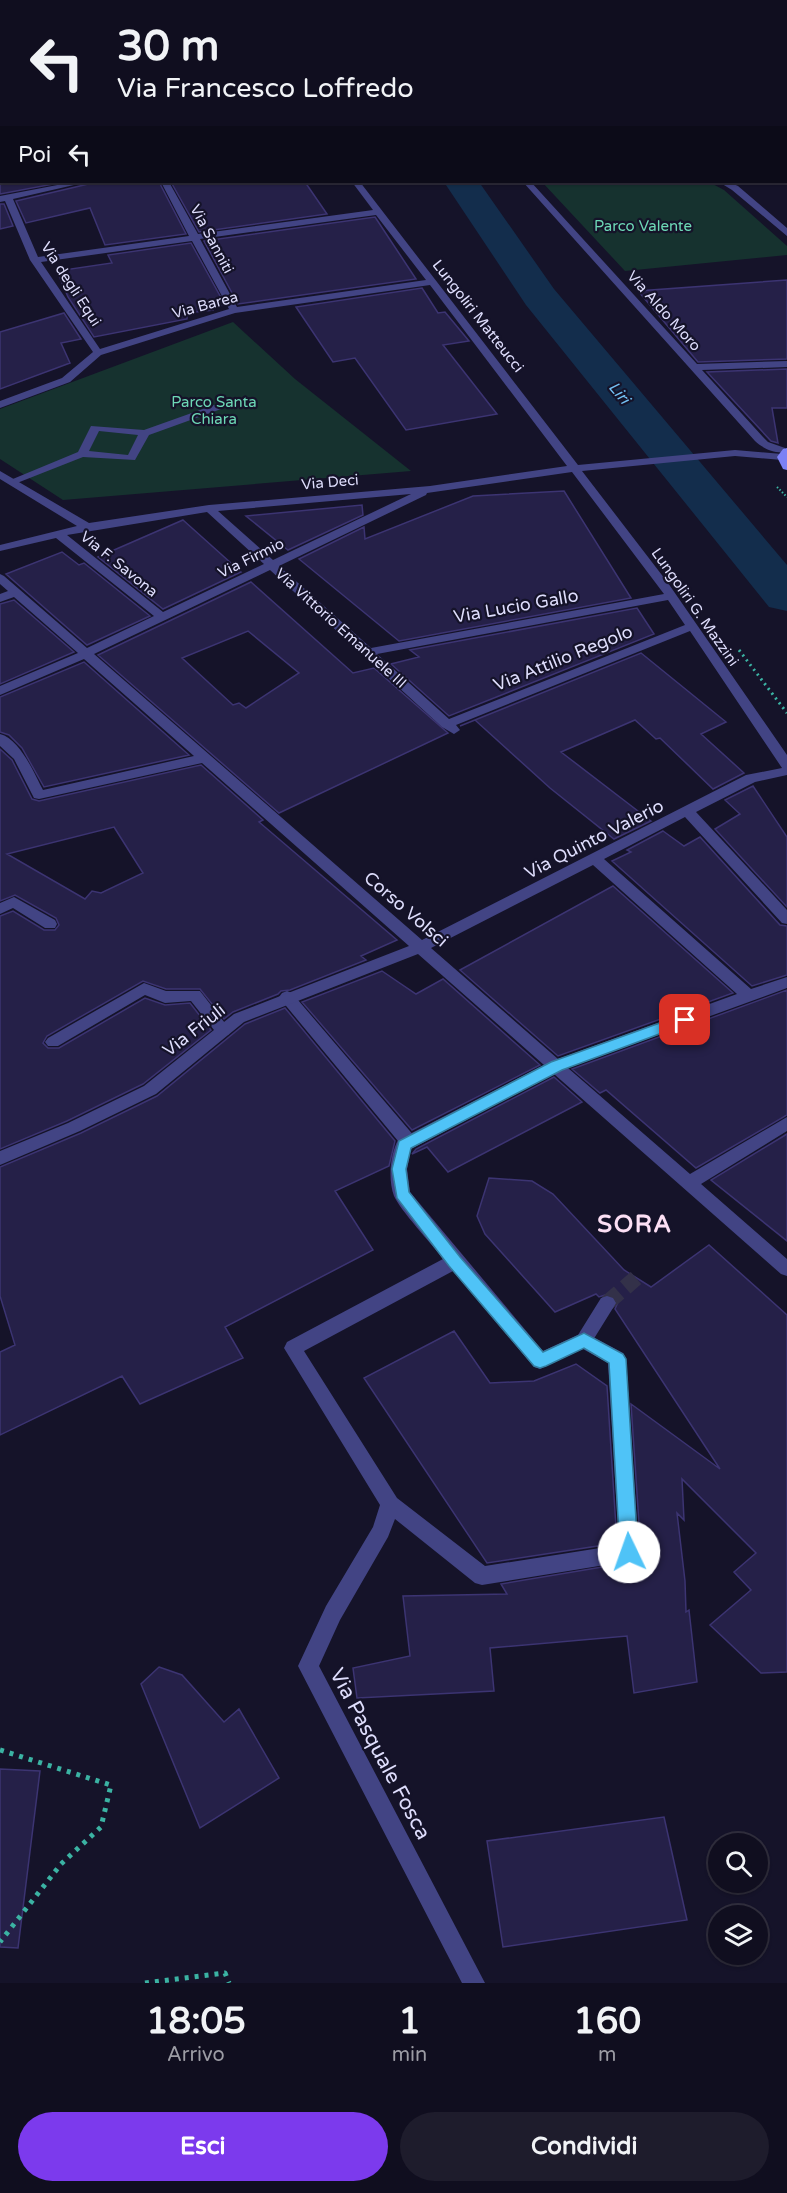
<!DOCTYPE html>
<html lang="it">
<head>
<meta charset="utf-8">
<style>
  body { margin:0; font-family:"Varela Round",sans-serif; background:#1e1c2c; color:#f1f3f6; height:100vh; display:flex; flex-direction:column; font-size:22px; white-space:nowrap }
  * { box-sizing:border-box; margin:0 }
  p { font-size:20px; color:#9c9ca4 }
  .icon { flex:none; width:33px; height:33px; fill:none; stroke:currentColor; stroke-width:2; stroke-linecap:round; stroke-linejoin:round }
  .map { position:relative; height:1983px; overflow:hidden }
  .panel { display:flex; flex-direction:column; background:#100e1f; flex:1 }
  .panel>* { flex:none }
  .hud { position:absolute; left:0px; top:0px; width:788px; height:183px; box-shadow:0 2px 4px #0004,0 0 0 2px #302e3d; background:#100e1f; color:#f1f3f6; overflow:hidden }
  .tools { position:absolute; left:708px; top:1833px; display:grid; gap:12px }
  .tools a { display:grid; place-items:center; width:60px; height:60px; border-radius:50%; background:#100e1f; box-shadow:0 2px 4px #0004,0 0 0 2px #302e3d; font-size:30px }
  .pin { position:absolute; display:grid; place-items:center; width:51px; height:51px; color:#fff; margin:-26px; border-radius:12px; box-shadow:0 3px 9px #0006 }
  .me { position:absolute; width:66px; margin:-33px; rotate:357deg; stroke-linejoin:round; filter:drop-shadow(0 0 4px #0008) }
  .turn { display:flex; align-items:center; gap:21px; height:126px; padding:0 18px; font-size:27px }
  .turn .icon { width:78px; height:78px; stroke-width:2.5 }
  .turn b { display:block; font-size:42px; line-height:51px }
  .then { display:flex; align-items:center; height:57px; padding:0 18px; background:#0003; gap:12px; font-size:22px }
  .eta { display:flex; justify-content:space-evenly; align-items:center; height:102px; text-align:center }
  .eta b { font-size:36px; font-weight:700; line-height:42px }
  .primary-button { display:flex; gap:12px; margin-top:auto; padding:12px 18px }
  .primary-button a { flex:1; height:69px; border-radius:36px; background:#7c3aed; color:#fff; font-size:24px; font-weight:700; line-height:69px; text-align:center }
  .primary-button a+a { background:#1e1c2c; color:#f1f3f6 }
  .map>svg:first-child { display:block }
  .green { fill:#16322f }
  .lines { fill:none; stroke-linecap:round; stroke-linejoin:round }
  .river { fill:#132d4c; fill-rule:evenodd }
  .building { fill:#252048; stroke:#3c3472; stroke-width:1.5; fill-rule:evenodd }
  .pedestrian-tunnel { stroke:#333149; stroke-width:16; stroke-dasharray:16 8; stroke-linecap:butt }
  .path-far2 { stroke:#3bb3a3; stroke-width:2; stroke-dasharray:1.5 2; stroke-linecap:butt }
  .path-far1 { stroke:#3bb3a3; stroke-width:3; stroke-dasharray:2 4; stroke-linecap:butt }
  .path { stroke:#3bb3a3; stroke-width:5; stroke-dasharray:4 6; stroke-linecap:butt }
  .service { fill:#424484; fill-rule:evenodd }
  .pedestrian { fill:#424484; fill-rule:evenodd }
  .minor { fill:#424484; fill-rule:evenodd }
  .secondary { fill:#7c81f5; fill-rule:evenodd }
  .route { fill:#4fc3f7; stroke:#337fa1; stroke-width:1.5 }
  .labels { text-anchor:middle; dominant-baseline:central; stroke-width:4.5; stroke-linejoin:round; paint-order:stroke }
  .far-park-label { font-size:15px; fill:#6dd8b6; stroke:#151329 }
  .far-street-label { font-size:15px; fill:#deddfc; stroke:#151329 }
  .far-water-label { font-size:16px; font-style:italic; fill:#73c1f4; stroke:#151329 }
  .street-label { font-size:18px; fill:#deddfc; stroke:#151329 }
  .near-street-label { font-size:21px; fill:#deddfc; stroke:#151329 }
  .district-label { font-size:24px; font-weight:bold; letter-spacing:1.5px; fill:#fcdff4; stroke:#151329 }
</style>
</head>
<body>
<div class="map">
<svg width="787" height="1983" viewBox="0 0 787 1983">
  <rect width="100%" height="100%" fill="#151329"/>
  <path class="green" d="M542 182H709L724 190 787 246V255L625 271Z
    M233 322 295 379 411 471 63 500 0 459V409Z"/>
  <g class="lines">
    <path class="river" d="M120 0H151L152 2H121Z
      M444 182H479L554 289 787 565V611L769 607 526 305Z"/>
  </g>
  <path class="building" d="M0 182H64L0 194Z
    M89 182H159L186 234 105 245 90 208 26 223 16 201 88 184Z
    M171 182H305L327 214 199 232Z
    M0 204H4L13 226 0 229Z
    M375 217 416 279 238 304 204 241Z
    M191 243 225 305 212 307 213 310 187 313V319L94 337 68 297 57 271 112 263 108 255Z
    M787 280V359L698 362 638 291Z
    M422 288 438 313 445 312 469 341 443 345 497 414 406 430 355 358 333 362 296 307Z
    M64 313 81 339 61 343 70 363 0 389V332Z
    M787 369V408H772L778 443 771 441 707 372Z
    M564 491 631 598 399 641 299 559 364 527 365 539 473 496Z
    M362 505 363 515 288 550 246 516Z
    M183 520 241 572 163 609 98 557Z
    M62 552 79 565 84 563 150 616 87 645 6 574Z
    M251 582 353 673 374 668 448 733 279 813 98 655ZM248 631 299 673 246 708 239 703 233 705 182 658Z
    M14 600 74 652 0 684V604Z
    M637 608 654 634 449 716 391 664 419 657 410 650Z
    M641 653 726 722 701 734 744 773 713 789 660 738 656 739 635 720 561 752 651 821 614 839 550 788 475 720 460 726Z
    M84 662 189 755 44 787 22 748 9 735 0 732V697Z
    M0 749 12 760 32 799 39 801 201 765 263 820 259 822 397 940 361 956 366 960 290 990 281 991 278 994 233 1012 224 1019 200 989H166L143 981 47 1036 43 1043 48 1048H59L145 998 165 1005 190 1003 211 1030 143 1084 67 1121 0 1149V916L13 911 44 930H55L59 925 56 918 15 895 0 901ZM114 827 143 873 101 893 92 891 85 899 7 854Z
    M753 786 787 837V907L715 829 740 814 725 800Z
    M663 831 684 846 700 837 780 925 787 926V975L752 986 612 861 631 852 627 850Z
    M613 886 733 993 558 1056 460 970Z
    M382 971 416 994 443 979 540 1065 412 1130 302 1002Z
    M787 990V1115L696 1168 606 1090 600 1093 572 1069Z
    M285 1008 395 1141 389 1166 335 1191 373 1250 225 1327 243 1358 140 1404 122 1376 0 1435V1352L15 1345 0 1296V1167L81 1133 157 1096 245 1024Z
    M554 1077 582 1102 448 1172 427 1147 412 1154 416 1149Z
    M787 1134V1241L711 1180Z
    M489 1178 532 1181 553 1194 624 1270 651 1287 709 1245 787 1315V1672L761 1673 710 1625 751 1590 734 1572 756 1553 682 1479 684 1520 677 1513 685 1581 686 1612 689 1610 697 1682 634 1693 627 1636 490 1648 494 1691 357 1698 353 1668 410 1656 403 1596 507 1594 501 1584 638 1561 641 1553 631 1404 720 1469 615 1309 618 1302 615 1297 608 1294 599 1297 596 1294 555 1312 485 1234 477 1216Z
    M454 1331 490 1383 534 1381 576 1364 607 1386 617 1543 487 1563 364 1378Z
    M159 1667 182 1675 224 1722 239 1709 279 1778 200 1828 141 1684Z
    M0 1769 40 1771 18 1948 0 1947Z
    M664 1817 687 1920 503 1947 487 1841Z"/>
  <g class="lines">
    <path class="pedestrian-tunnel" d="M607 1303 636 1278"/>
    <path class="path-far2" d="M84 0 86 2
      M777 487 787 497"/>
    <path class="path-far1" d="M739 650 787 713"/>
    <path class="path" d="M0 1750 111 1785 101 1827 61 1864 0 1942
      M145 1983 225 1973 229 1983"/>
    <path class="service" d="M144 983 166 991H200L228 1027 231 1031 228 1035H218L191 1001 165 1003 145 995 58 1046H48L45 1042 48 1038Z"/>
    <path class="pedestrian" d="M231 399 236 402 235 404 149 435 135 460 83 457 17 483H9L8 481 78 452 91 426 144 430ZM99 431 138 435 128 455 89 451Z
      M287 991 292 993 415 1137 417 1142 415 1147 409 1148 403 1147 282 1001 279 997 282 993Z
      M607 1296 613 1298 616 1303 613 1308 590 1345 584 1348 578 1345 575 1340 578 1335 601 1298Z"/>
    <path class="minor" d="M15 0H23L15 2Z
      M50 0H58V2H50Z
      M290 0H298L299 2H292Z
      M775 0H784L773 2Z
      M0 2H2V6H0Z
      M0 112H2V117H0Z
      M73 182H87L13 199 38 257 189 236 161 182H169L198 234 373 210 352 182H360L578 465 735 450 782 454 787 456 782 460 735 456 582 471 668 583 787 755V775L755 782 696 812 787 910V924L782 923 685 817 604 859 751 989 787 977V988L568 1068 690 1174 787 1117V1131L701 1184 787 1259V1276L781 1274 554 1074 411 1149 407 1169 410 1192 543 1351 584 1332 623 1353 626 1359 639 1553 636 1560 482 1585 475 1583 395 1519 388 1537 340 1620 319 1666 485 1983H462L298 1666 326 1606 373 1527 380 1505 284 1348 287 1342 443 1259C432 1244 400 1210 394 1196 388 1180 390 1155 398 1140L544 1065 418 954 244 1022 156 1094 80 1131 0 1165V1151L68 1123 144 1086 234 1014 409 946 202 763 39 799 34 798 14 759 0 746V734C20 739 34 773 43 790L194 756 84 659 0 695V686L78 653 14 597 0 602V594L8 591 0 584V574L4 576 87 648 154 616 56 538 0 551V545L77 526 0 479V471L89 523 209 505 430 486 567 466 430 285 235 313 101 355 70 382 0 408V401L62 378 93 352 30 260 5 201 0 202V196ZM376 215 426 280 237 307 200 239ZM192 241 229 309 100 349 41 262ZM572 472 664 594 371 648 279 566 426 495 427 493ZM411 494 273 560 218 511ZM207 512 264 564 163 612 67 535ZM270 570 442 727 454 734 460 730 456 725 690 631 782 768 746 775 422 940 94 654ZM668 600 685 625 449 719 377 654ZM593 865 737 994 558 1059 431 948ZM453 1271 534 1367 540 1369 583 1349 608 1363 619 1545 485 1566 397 1498 304 1351Z
      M523 182H531L697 364 787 361V367L702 370 763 437 768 442 785 448V452C775 454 762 448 755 441Z
      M719 182H729L738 186 787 228V236L732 190Z
      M14 897 55 920 57 924 55 928H45L13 908 0 914V903Z"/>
    <path class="secondary" d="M787 448V470L783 469 777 457 783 449Z"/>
  </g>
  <path class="route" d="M685 1014 692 1020 689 1023 562 1070 411 1148 406 1169 409 1192 460 1257 543 1352 584 1333 623 1354 626 1359 638 1552 635 1558 629 1561 623 1558 620 1552 609 1363 584 1348 546 1366 540 1368 534 1366 449 1266 397 1198 392 1169 399 1141 551 1062Z"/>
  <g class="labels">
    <g class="far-park-label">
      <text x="643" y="226">Parco Valente</text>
      <text x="214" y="402">Parco Santa<tspan x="214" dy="17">Chiara</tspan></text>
    </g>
    <g class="far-street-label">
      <text transform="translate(212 239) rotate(62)">Via Sanniti</text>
      <text transform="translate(71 284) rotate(57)">Via degli Equi</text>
      <text transform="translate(205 305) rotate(-15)">Via Barea</text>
      <text transform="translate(664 311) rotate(48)">Via Aldo Moro</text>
      <text transform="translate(478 316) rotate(52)">Lungoliri Matteucci</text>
      <text transform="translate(330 482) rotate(-5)">Via Deci</text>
      <text transform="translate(251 558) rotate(-26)">Via Firmio</text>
      <text transform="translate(119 564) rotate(39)">Via F. Savona</text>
      <text transform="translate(695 607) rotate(55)">Lungoliri G. Mazzini</text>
      <text transform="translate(341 628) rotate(42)">Via Vittorio Emanuele III</text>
    </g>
    <g class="far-water-label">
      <text transform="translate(619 393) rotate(50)">Liri</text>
    </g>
    <g class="street-label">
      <text transform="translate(516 606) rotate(-10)">Via Lucio Gallo</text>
      <text transform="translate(563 658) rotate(-22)">Via Attilio Regolo</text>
      <text transform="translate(594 839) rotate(-27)">Via Quinto Valerio</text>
      <text transform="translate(406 909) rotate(41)">Corso Volsci</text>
      <text transform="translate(194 1030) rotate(-38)">Via Friuli</text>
    </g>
    <g class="near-street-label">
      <text transform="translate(380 1754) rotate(62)">Via Pasquale Fosca</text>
    </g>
    <g class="district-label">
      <text x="635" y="1224">SORA</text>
    </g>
  </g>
</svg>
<div class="tools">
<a><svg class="icon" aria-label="search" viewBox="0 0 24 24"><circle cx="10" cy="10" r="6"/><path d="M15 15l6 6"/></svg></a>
<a><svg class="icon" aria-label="layers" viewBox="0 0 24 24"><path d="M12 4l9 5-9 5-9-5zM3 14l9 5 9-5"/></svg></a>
</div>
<div class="pin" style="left:685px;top:1020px;background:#d93025"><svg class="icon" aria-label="arrive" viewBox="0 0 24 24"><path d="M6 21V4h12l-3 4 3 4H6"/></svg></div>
<svg class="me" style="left:629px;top:1552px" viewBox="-20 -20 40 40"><circle r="19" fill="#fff"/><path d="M0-13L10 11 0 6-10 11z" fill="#4fc3f7"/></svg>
<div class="hud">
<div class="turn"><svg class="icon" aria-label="left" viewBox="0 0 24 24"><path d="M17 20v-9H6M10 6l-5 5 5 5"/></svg><div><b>30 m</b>Via Francesco Loffredo</div></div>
<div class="then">Poi<svg class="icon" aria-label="left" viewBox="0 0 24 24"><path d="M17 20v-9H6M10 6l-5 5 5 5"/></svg></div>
</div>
</div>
<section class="panel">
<div class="eta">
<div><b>18:05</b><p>Arrivo</p></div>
<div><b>1</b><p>min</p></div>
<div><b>160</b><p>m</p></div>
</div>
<div class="primary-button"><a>Esci</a><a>Condividi</a></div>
</section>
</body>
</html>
